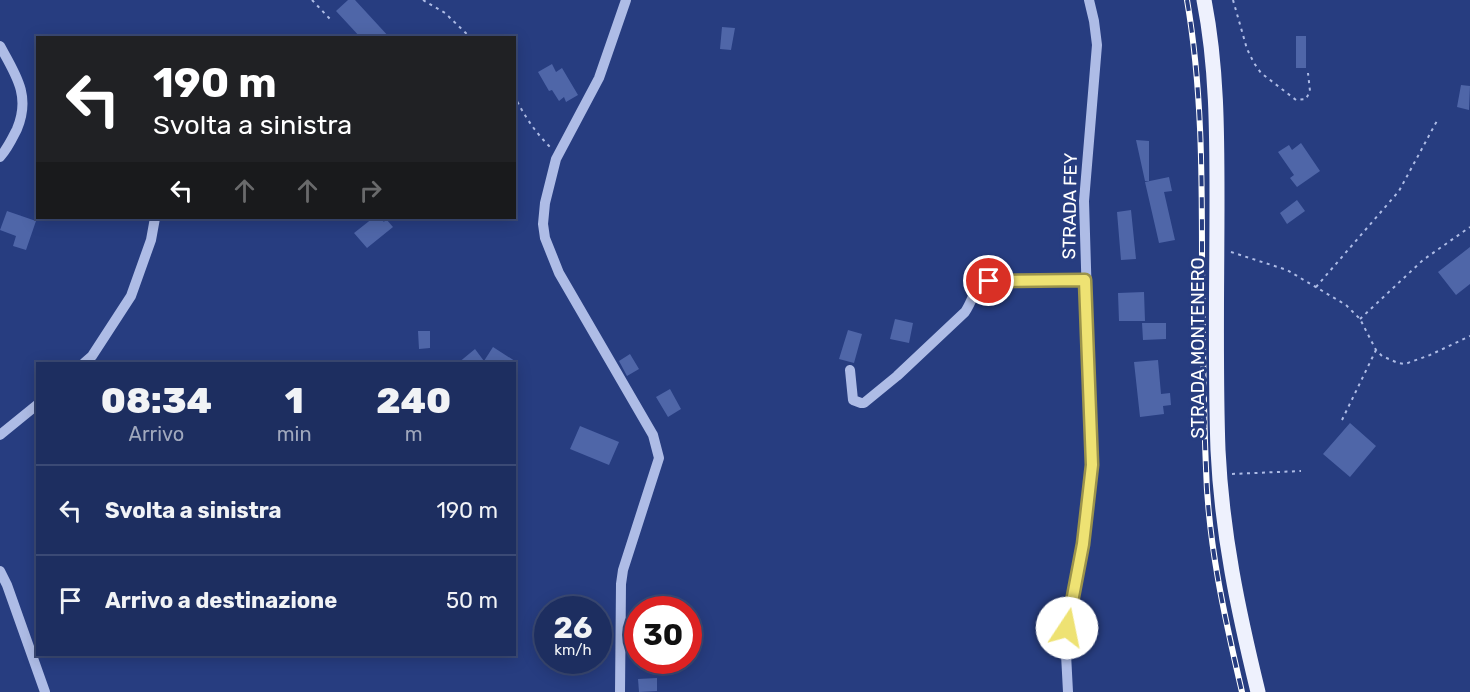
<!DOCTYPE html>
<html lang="it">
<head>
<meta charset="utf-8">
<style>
  body { margin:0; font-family:Rubik,sans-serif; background:#253666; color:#f1f3f6; height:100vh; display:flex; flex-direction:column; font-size:22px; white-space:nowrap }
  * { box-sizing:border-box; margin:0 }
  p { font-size:20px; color:#a0a8bd }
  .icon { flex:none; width:33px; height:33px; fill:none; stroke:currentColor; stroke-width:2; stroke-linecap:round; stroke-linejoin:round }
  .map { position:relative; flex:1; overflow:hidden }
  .drawer { position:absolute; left:36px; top:362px; width:480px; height:294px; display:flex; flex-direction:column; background:#1d2e60; border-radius:0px; box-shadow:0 3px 15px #0003,0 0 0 2px #3b4a75 }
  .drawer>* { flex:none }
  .guide { position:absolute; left:36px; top:36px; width:480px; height:183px; border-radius:0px; box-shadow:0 3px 15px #0003,0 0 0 2px #3b4a75; background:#202124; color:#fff; overflow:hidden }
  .speed { position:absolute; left:534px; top:596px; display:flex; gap:12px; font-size:30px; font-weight:700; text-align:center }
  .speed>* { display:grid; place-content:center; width:78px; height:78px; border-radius:50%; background:#1d2e60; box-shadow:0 3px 15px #0003,0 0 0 2px #3b4a75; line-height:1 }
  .speed small { font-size:15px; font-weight:400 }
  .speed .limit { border:9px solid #d22; background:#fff; color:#111 }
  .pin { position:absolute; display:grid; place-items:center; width:51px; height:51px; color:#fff; margin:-26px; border:3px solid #fff; border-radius:50%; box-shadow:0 2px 6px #0007 }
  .me { position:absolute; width:66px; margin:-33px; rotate:11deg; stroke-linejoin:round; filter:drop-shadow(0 0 4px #0008) }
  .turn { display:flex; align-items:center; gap:21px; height:126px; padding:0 18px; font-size:27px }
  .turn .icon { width:78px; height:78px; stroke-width:2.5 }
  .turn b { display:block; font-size:42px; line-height:51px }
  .lanes { display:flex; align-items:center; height:57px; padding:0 18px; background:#0003; justify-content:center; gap:30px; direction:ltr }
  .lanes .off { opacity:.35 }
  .eta { display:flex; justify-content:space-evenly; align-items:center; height:102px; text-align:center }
  .eta b { font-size:36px; font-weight:800; line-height:42px }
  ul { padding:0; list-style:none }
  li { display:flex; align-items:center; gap:18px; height:90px; padding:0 18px; border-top:2px solid #3b4a75 }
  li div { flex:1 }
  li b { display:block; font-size:22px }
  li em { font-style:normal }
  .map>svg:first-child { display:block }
  .building { fill:#4f66a8 }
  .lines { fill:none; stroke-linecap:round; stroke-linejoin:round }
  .path { stroke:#aebce6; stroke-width:2; stroke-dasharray:3 4.5; stroke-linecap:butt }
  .minor { stroke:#aebce6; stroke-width:10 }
  .major { stroke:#eef1fd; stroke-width:15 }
  .rail-casing { stroke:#fff; stroke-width:6 }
  .rail { stroke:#273d80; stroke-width:4; stroke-dasharray:11; stroke-linecap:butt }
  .route-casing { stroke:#9b934b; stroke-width:15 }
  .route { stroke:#eee273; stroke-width:10 }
  .labels { text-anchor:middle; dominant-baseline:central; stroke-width:6; stroke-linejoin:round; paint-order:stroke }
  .street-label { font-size:18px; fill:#fff; stroke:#273d80 }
</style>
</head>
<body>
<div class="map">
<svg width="1470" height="692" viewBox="0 0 1470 692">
  <rect width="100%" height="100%" fill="#273d80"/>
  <path class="building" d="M348 0H355L390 38H361L336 11Z
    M722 27 735 28 731 50 720 49Z
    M1296 36H1306V68H1296Z
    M552 64 556 72 562 68 578 95 566 102 564 97 559 101 552 90 549 91 538 72Z
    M1461 85 1470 86 1469 110 1457 107Z
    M1136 140 1149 141V181H1145Z
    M1301 143 1320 171 1297 187 1290 178 1294 175 1278 152 1289 145 1292 150Z
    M1169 177 1172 191 1164 192 1175 240 1159 243 1145 182Z
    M1297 200 1305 211 1287 224 1280 213Z
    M1131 210 1136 259 1121 260 1117 212Z
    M7 211 36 221 26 250 13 246 16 236 0 230Z
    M373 218H380L384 222 386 219 393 227 367 248 354 233Z
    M1470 247V284L1456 295 1438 272Z
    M1144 292 1145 321H1119L1118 293Z
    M895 319 913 323 909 343 890 339Z
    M1142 323H1166V339L1143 340Z
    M848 330 862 334 854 363 839 359Z
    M418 331H430V348L419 349Z
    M493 347 518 363H458L475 349 484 361Z
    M630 354 639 369 627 376 619 361Z
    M1158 360 1161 394 1170 393 1171 405 1163 406 1164 414 1140 417 1134 362Z
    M670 389 681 409 668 417 656 397Z
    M1350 423 1376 446 1350 477 1323 454Z
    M580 426 619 442 609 465 570 449Z
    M657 678V691L639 692 638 679Z"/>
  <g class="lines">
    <path class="path" d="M312 0 330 19
      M423 0 445 13 471 38
      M1233 0 1247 49 1254 63 1261 73 1296 100 1306 99 1310 91 1308 73
      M514 95C523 114 535 132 550 147
      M1231 252 1287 270 1346 305 1360 319 1376 350 1382 356 1398 363 1405 364 1430 355 1470 336
      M1316 287 1399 191 1438 119
      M1360 319 1423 260 1470 227
      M1342 420 1376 350
      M1232 474 1301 471"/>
    <path class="minor" d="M0 46C16 75 31 96 17 129 12 139 8 148 0 157
      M84 363 92 356 131 296 151 240 155 218
      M850 370 853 400 861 403H864L897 376 965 312C972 302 974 289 983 282L1085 280
      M0 435 38 404
      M0 571 7 585 45 692
      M620 692 621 584 623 570 659 458 653 435 559 273 545 238 543 224 545 203 556 159 599 78 626 0
      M1068 692 1066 654 1067 628 1083 544 1092 465 1084 201 1097 45 1094 21 1089 0"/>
    <path class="major" d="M1204 0C1217 66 1217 133 1217 200 1217 283 1215 367 1218 450 1222 534 1238 610 1258 692"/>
    <defs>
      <path id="rail" d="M1187 0C1202 87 1202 175 1202 263 1203 331 1203 400 1206 468 1208 544 1225 619 1242 692"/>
    </defs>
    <use href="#rail" class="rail-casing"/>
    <use href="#rail" class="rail"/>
  </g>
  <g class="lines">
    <defs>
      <path id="route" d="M989 281 1085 280 1092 465 1083 544 1067 628"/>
    </defs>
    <use href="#route" class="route-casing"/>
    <use href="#route" class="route"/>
  </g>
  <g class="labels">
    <g class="street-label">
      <text transform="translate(1070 206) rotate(-89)">STRADA FEY</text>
      <text transform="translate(1198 348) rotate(-90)">STRADA MONTENERO</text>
    </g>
  </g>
</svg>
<div class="speed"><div>26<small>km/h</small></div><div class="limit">30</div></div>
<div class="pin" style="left:989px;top:281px;background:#d93025"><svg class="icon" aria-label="arrive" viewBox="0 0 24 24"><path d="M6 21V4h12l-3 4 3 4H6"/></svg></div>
<svg class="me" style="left:1067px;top:628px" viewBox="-20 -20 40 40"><circle r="19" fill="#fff"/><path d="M0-13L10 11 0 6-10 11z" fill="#eee273"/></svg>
<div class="guide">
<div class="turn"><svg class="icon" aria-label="left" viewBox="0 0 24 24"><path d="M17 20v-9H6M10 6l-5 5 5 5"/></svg><div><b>190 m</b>Svolta a sinistra</div></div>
<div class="lanes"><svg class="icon" aria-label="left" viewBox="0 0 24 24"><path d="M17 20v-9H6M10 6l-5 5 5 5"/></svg><svg class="icon off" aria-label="ahead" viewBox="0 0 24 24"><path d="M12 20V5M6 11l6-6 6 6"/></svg><svg class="icon off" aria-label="ahead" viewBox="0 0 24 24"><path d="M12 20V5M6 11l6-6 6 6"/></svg><svg class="icon off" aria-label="right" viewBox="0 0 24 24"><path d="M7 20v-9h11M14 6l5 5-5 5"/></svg></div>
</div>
<section class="drawer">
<div class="eta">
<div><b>08:34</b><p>Arrivo</p></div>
<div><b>1</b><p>min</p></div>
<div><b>240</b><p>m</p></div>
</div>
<ul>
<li><svg class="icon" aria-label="left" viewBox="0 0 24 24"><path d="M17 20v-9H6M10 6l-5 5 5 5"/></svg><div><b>Svolta a sinistra</b></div><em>190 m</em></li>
<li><svg class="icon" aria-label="arrive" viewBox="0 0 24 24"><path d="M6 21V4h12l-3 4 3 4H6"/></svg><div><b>Arrivo a destinazione</b></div><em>50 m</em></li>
</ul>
</section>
</div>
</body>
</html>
